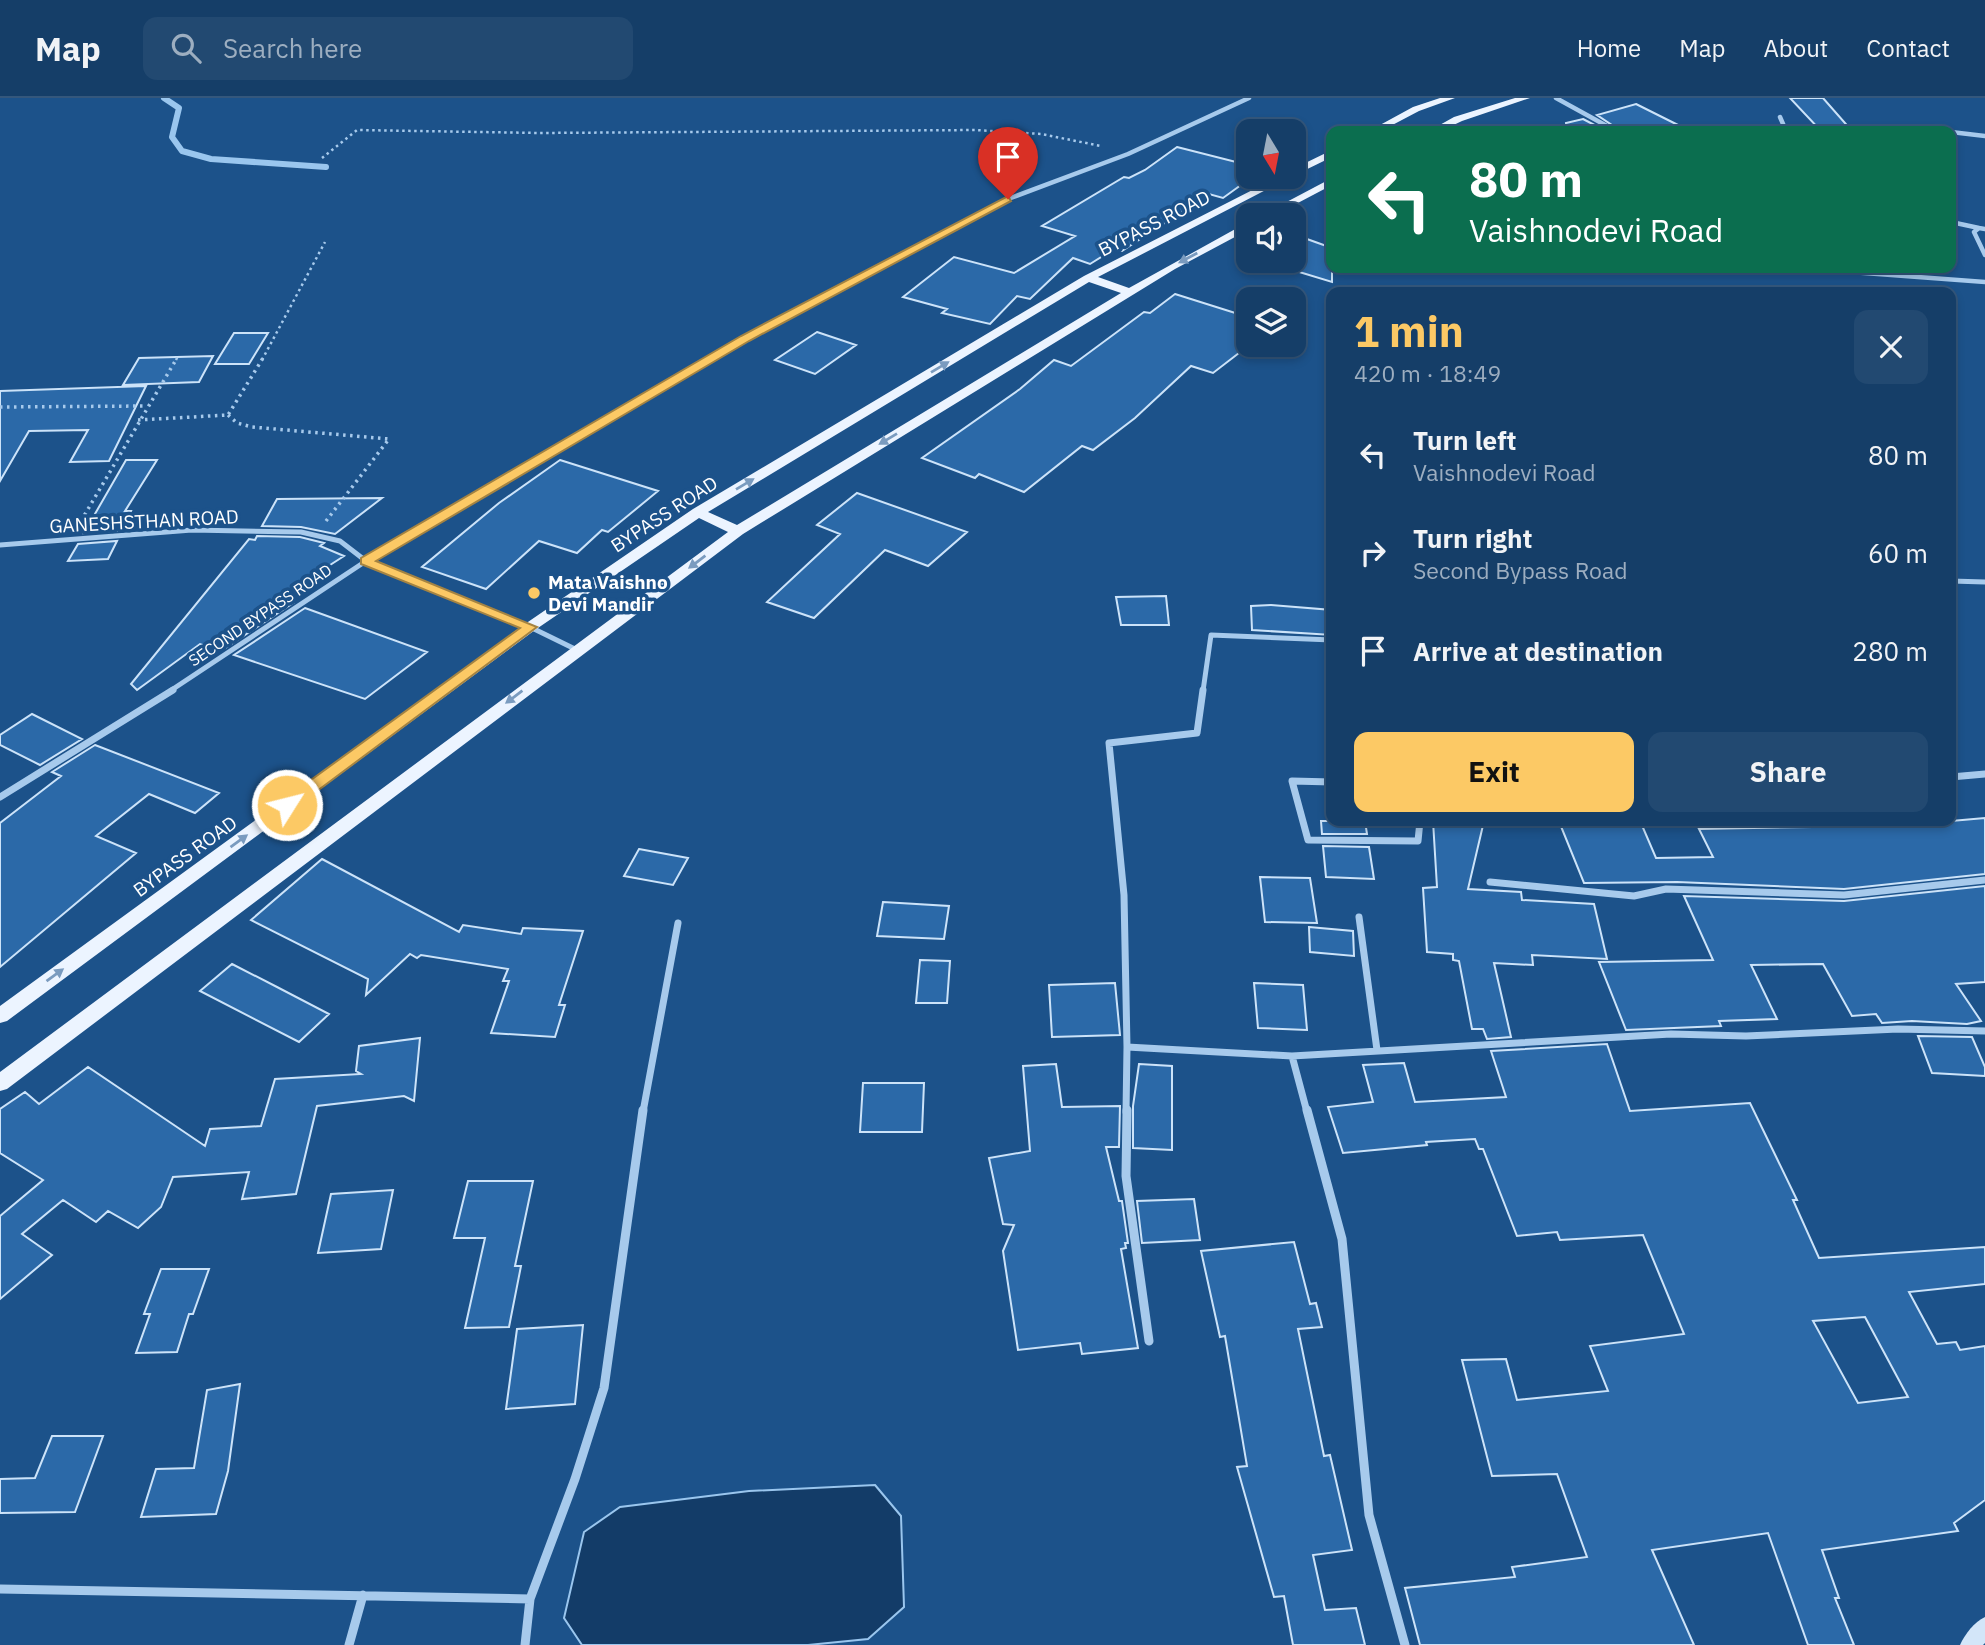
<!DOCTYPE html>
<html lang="en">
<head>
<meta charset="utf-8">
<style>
  body { margin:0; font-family:"IBM Plex Sans",sans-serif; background:#224971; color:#f1f3f6; height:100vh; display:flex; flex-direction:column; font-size:26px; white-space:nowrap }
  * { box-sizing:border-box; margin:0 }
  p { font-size:23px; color:#9daec0 }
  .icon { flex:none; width:38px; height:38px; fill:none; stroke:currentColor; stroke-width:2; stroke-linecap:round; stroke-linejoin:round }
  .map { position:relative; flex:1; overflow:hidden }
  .panel { position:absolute; left:1326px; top:189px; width:630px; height:539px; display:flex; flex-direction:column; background:#153e68; border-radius:14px; box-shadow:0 4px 10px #0003,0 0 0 2px #34577c }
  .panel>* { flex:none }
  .hud { position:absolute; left:1326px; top:28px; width:630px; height:147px; border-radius:14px; box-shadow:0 4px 10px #0003,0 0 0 2px #34577c; background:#0b6e4f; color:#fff; overflow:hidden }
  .needle { width:46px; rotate:170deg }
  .fabs { position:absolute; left:1236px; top:21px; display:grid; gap:14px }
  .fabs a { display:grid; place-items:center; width:70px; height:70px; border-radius:14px; background:#153e68; box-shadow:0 4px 10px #0003,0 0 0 2px #34577c; font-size:35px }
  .pin { position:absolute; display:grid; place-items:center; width:60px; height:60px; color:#fff; margin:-72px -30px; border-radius:50% 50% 50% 0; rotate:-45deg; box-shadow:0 0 7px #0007 }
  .pin .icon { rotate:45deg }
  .me { position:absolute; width:77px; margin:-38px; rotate:54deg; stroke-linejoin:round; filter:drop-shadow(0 0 5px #0008) }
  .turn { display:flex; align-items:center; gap:24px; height:147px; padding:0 28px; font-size:32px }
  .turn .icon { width:91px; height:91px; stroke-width:2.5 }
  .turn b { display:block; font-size:49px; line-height:60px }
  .round { display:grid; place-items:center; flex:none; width:74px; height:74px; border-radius:14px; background:#224971 }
  .overview { display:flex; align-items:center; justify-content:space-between; height:119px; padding:0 28px }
  h1 { font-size:42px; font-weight:700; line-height:52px; color:#fcc965 }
  .cta { display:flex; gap:14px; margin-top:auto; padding:14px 28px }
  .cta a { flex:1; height:80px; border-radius:14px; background:#fcc965; color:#111; font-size:28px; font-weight:700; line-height:80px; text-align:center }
  .cta a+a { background:#224971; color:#f1f3f6 }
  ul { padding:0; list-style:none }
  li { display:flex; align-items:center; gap:21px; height:98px; padding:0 28px }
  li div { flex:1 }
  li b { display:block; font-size:26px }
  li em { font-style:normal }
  header { display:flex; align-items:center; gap:42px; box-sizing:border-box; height:98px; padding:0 35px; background:#153e68; border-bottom:2px solid #34577c }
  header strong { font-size:33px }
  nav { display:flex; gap:38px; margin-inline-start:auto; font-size:24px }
  .search { width:490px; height:63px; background:#224971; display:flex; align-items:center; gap:18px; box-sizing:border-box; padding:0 24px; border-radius:14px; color:#9daec0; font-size:26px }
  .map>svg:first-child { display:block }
  .water { fill:#133c68; stroke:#9ac6ee; stroke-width:2 }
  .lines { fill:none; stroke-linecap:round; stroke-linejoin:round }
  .stream { stroke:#9ac6ee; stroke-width:6 }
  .building { fill:#2b69a8; stroke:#cce3f9; stroke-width:2; fill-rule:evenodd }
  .path-far1 { stroke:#a7caec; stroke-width:2.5; stroke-dasharray:2.5 3.5; stroke-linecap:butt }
  .path { stroke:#a7caec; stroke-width:3.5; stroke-dasharray:2.5 4.5; stroke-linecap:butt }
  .minor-far3 { stroke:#a7caec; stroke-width:4.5 }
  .minor-far2 { stroke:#a7caec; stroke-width:5 }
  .minor-far1 { stroke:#a7caec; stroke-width:7 }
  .minor { stroke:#a7caec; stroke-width:9 }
  .secondary { fill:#d3e6f9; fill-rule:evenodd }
  .primary { fill:#ecf4ff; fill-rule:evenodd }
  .oneway { fill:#7a9bbf }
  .route { fill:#fcc965; stroke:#a48342; stroke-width:2 }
  .poi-dot { fill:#fcc965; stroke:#1c528a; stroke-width:2.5 }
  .labels { text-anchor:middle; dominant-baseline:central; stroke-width:7; stroke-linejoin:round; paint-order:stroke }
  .far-street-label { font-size:16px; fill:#fff; stroke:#1c528a }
  .street-label { font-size:19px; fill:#fff; stroke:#1c528a }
  .poi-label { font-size:19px; font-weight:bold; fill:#fff; stroke:#1c528a; text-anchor:start }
</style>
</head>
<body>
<header>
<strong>Map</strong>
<div class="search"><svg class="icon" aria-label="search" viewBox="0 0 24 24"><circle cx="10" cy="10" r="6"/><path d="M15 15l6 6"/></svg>Search here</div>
<nav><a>Home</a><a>Map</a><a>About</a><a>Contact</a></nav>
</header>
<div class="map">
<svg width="1985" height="1547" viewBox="0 0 1985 1547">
  <rect width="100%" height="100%" fill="#1c528a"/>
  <path class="water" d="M875 1387 901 1418 904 1509 868 1541 808 1547H582L564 1520 584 1434 620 1409 749 1393Z"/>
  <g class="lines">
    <path class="stream" d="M164 0 179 10 172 39 182 53 211 61 326 69"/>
  </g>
  <path class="building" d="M1790 0H1823L1852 33H1821Z
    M1636 6 1690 33H1621L1597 17Z
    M1583 21 1606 33H1567L1566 25Z
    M1177 49 1248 67V79H1252L1223 100 1209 96 1122 153 1114 151 1090 166 1073 160 1030 201 1017 198 990 226 942 215 947 211 903 199 954 159 1014 175 1075 138 1042 128 1124 79 1129 80 1145 72Z
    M1293 136 1332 150V184L1263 163H1293Z
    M1175 196 1248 219V248L1213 275 1191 268 1135 320 1093 352 1082 348 1024 394 979 376 975 380 922 360 1020 291 1054 262 1071 268 1144 214 1150 215Z
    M817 234 856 247 815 276 775 262Z
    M234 235H268L249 266H215Z
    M213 258 199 284 123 287 139 260Z
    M146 288 109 363 70 364 88 332 29 333 0 383V293Z
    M126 362H157L125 413H131L122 432 84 435Z
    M560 362 658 393 608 434 602 432 577 455 539 443 486 491 422 469 499 405Z
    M857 395 967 434 928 468 885 452 814 520 767 504 840 436 817 427Z
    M382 400 335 436 301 429 262 428 277 401Z
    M257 438 300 439 324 445 320 448 344 458 279 500 293 505 221 553 200 546 137 592 131 586 249 441 255 442Z
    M117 443 108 461 68 463 78 446Z
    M1166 498 1169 527H1121L1116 499Z
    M1271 507 1332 512V537L1252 532 1251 508Z
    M305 510 427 554 365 601 234 557Z
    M32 616 82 641 40 667 0 647V637Z
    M95 647 219 695 195 715 149 696 96 738 136 755 0 869V725L61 678 52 674Z
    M1985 720V776L1844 791 1677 784 1584 785 1560 726 1641 725 1656 760 1713 759 1699 731 1811 729 1807 723H1951Z
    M1321 723H1365L1367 736H1322Z
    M1433 723H1484L1468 791 1521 794 1522 802 1594 806 1607 861 1532 857 1533 867 1494 865 1511 939 1487 941 1483 931H1472L1459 863 1453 862V856L1427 854 1423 790 1437 789Z
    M1323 748 1369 749 1374 781 1326 779Z
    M639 751 688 760 673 787 624 778Z
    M322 761 459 834 463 827 521 836 523 830 583 833 559 907H565L555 939 491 935 509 883H503L508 871 421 857 417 860 410 856 366 897 368 881 251 822Z
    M1260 779 1310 780 1317 825 1265 824Z
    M1985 788V884L1956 886 1981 923 1967 926 1912 923 1882 925 1876 916 1852 918 1823 866 1751 867 1777 921 1719 923 1721 928 1626 932 1599 864 1713 862 1684 798 1844 803Z
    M883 804 949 808 944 841 877 838Z
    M1309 829 1353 833 1354 858 1310 854Z
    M920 862 950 863 947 905H916Z
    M232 866 277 889 329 916 299 944 200 893Z
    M1115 885 1120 937 1052 939 1049 887Z
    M1254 885 1303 887 1307 932 1258 930Z
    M1918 938 1972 939 1985 969V978L1932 975Z
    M420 940 414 1003 404 998 317 1008 296 1096 242 1101 249 1074 173 1079 161 1109 138 1130 108 1113 96 1124 63 1102 22 1136 52 1157 0 1201V1118L43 1082 0 1055V1011L25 994 39 1006 88 969 205 1048 210 1031 261 1028 275 981 361 976 356 973 359 948Z
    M1607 946 1630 1013 1750 1005 1797 1102H1793L1819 1160 1985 1149V1186L1909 1194 1937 1246 1956 1244 1960 1252 1985 1248V1402L1954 1425 1958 1433 1822 1452 1839 1500H1835L1854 1547H1808L1768 1435 1652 1452 1694 1547H1420L1405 1490 1515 1479 1512 1469 1587 1459 1557 1376 1492 1378 1462 1262 1506 1261 1517 1302 1608 1293 1590 1248 1684 1236 1643 1137 1560 1142 1557 1134 1517 1138 1483 1051H1479L1475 1041 1426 1044 1427 1047 1343 1055 1328 1009 1373 1004 1363 967 1404 965 1415 1004 1506 999 1491 953ZM1865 1219 1908 1299 1858 1305 1813 1223Z
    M1056 966 1062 1009 1120 1008 1119 1049H1106L1119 1103H1122L1128 1145H1125L1126 1150 1121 1151 1138 1250 1082 1256 1080 1245 1018 1252 1003 1153 1014 1127 1003 1126 989 1060 1030 1053 1023 968Z
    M1139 966 1172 968V1052L1133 1050V1008Z
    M863 985H924L922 1034H860Z
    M468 1083H533L515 1168H521L509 1229 465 1230 485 1140H454Z
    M393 1092 381 1151 318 1155 331 1096Z
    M1194 1101 1200 1142 1142 1145 1137 1103Z
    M1294 1144 1310 1206 1316 1205 1322 1229 1298 1231 1324 1358 1330 1357 1352 1452 1313 1457 1325 1512 1356 1510 1365 1547H1293L1284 1498 1274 1499 1237 1369 1247 1368 1225 1238 1220 1239 1201 1153Z
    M161 1171H209L193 1216H189L177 1254 136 1255 150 1216H144Z
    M583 1227 575 1306 506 1311 517 1231Z
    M240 1286 228 1373 216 1416 141 1419 156 1371 194 1370 207 1292Z
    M52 1338H103L75 1414 0 1415V1381L35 1380Z"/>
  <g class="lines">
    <path class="path-far1" d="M322 60 357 32 540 35 975 32 1041 36 1101 48
      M176 262 178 258
      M262 262 325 144"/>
    <path class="path" d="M0 309 146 308
      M228 317 237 325 252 329 389 341 326 423
      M138 322 228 317 263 260
      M81 423 177 260"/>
    <path class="minor-far3" d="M1556 0 1616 33
      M1780 19 1786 33
      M1920 29 1948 33
      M1951 34 1985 38
      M1951 124 1979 130
      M1985 131 1979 130 1974 134 1985 157
      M1797 170 1985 184
      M708 262 1008 101 1128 56 1249 0"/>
    <path class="minor-far2" d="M0 447 192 432 301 434 340 443 366 463 530 529 577 552
      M1951 483 1985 484
      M170 593 366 463 711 260
      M1203 593 1211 537 1332 542"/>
    <path class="minor-far1" d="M1951 679 1985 676
      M1332 684 1292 683 1308 742 1418 743 1420 723
      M0 699 173 592
      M1490 784 1634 798 1666 791 1844 797 1985 782
      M1359 819 1377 952
      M1127 949 1124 797 1109 645 1197 635 1203 592
      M1292 958 1307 1014
      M643 1014 678 825
      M1126 1014 1127 949 1292 958 1671 936 1746 938 1898 931 1985 933"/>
    <path class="minor" d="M1127 1012 1126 1078 1149 1243
      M1307 1012 1342 1141 1369 1417 1405 1547
      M0 1491 530 1501
      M349 1547 363 1497
      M525 1547 530 1501 575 1381 604 1290 643 1012"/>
    <path class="secondary" d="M1985 1519V1545L1983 1547H1960C1965 1536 1974 1524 1985 1519Z"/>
    <path class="primary" d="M1440 0H1455L1419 13 1381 33H1369L1413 9Z
      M1515 0H1530L1462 23 1441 33H1429L1454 19Z
      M1332 52V59L1293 78V71Z
      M1278 79H1291L1098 179 1129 190 1248 124V132L1175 171 743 436 7 991 0 993V974L728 434 699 420 535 532 7 923 0 925V908L525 526 693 411 1084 178ZM1089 184 1121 195 737 427 708 414Z
      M1332 80V87L1275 117H1262Z"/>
  </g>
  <defs><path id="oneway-solid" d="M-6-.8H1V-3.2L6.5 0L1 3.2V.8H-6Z" transform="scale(1.75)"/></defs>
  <g class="oneway">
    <use href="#oneway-solid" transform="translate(1188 160) rotate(152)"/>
    <use href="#oneway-solid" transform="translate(940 269) rotate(-31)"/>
    <use href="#oneway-solid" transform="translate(888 341) rotate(149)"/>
    <use href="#oneway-solid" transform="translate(745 386) rotate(-31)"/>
    <use href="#oneway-solid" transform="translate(697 464) rotate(143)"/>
    <use href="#oneway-solid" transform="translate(514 599) rotate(143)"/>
    <use href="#oneway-solid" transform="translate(239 743) rotate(-36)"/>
    <use href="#oneway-solid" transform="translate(55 877) rotate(-36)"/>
  </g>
  <path class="route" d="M1008 98 1011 103 749 243 376 463 537 529 293 711H282V703L520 530 361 466V460L741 238Z"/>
  <circle class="poi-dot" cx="534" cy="495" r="7"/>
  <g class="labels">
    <g class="far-street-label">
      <text transform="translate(260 517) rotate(-34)">SECOND BYPASS ROAD</text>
    </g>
    <g class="street-label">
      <text transform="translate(1154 125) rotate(-27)">BYPASS ROAD</text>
      <text transform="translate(664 416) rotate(-33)">BYPASS ROAD</text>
      <text transform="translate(144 423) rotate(-3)">GANESHSTHAN ROAD</text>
      <text transform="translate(185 758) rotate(-36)">BYPASS ROAD</text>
    </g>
    <g class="poi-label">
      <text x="548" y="484">Mata Vaishno<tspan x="548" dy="22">Devi Mandir</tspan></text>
    </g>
  </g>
</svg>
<div class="fabs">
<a><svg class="needle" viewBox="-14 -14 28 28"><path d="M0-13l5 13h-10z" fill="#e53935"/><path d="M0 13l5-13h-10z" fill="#9daec0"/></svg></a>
<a><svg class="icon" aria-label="sound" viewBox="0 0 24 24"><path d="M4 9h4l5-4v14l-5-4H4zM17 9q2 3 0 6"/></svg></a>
<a><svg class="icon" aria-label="layers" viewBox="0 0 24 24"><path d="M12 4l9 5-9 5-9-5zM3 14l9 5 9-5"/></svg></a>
</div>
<div class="pin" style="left:1008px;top:101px;background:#d93025"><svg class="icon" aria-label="arrive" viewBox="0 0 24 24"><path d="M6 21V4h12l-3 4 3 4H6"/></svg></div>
<svg class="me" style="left:287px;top:707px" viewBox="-20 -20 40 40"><circle r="17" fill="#fcc965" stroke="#fff" stroke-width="3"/><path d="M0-11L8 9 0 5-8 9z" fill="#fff"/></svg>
<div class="hud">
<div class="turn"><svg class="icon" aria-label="left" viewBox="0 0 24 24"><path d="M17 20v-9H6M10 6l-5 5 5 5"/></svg><div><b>80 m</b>Vaishnodevi Road</div></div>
</div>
<section class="panel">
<div class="overview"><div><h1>1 min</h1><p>420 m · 18:49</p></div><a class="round"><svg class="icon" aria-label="close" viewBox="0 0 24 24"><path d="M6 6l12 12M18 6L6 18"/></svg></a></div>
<ul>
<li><svg class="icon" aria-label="left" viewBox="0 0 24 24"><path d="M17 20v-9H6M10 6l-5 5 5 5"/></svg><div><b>Turn left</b><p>Vaishnodevi Road</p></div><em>80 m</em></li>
<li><svg class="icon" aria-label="right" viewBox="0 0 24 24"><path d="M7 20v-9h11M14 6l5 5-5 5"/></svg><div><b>Turn right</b><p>Second Bypass Road</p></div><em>60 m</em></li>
<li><svg class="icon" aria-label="arrive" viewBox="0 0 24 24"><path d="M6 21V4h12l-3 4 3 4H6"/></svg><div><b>Arrive at destination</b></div><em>280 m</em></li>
</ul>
<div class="cta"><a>Exit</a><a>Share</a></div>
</section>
</div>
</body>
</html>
